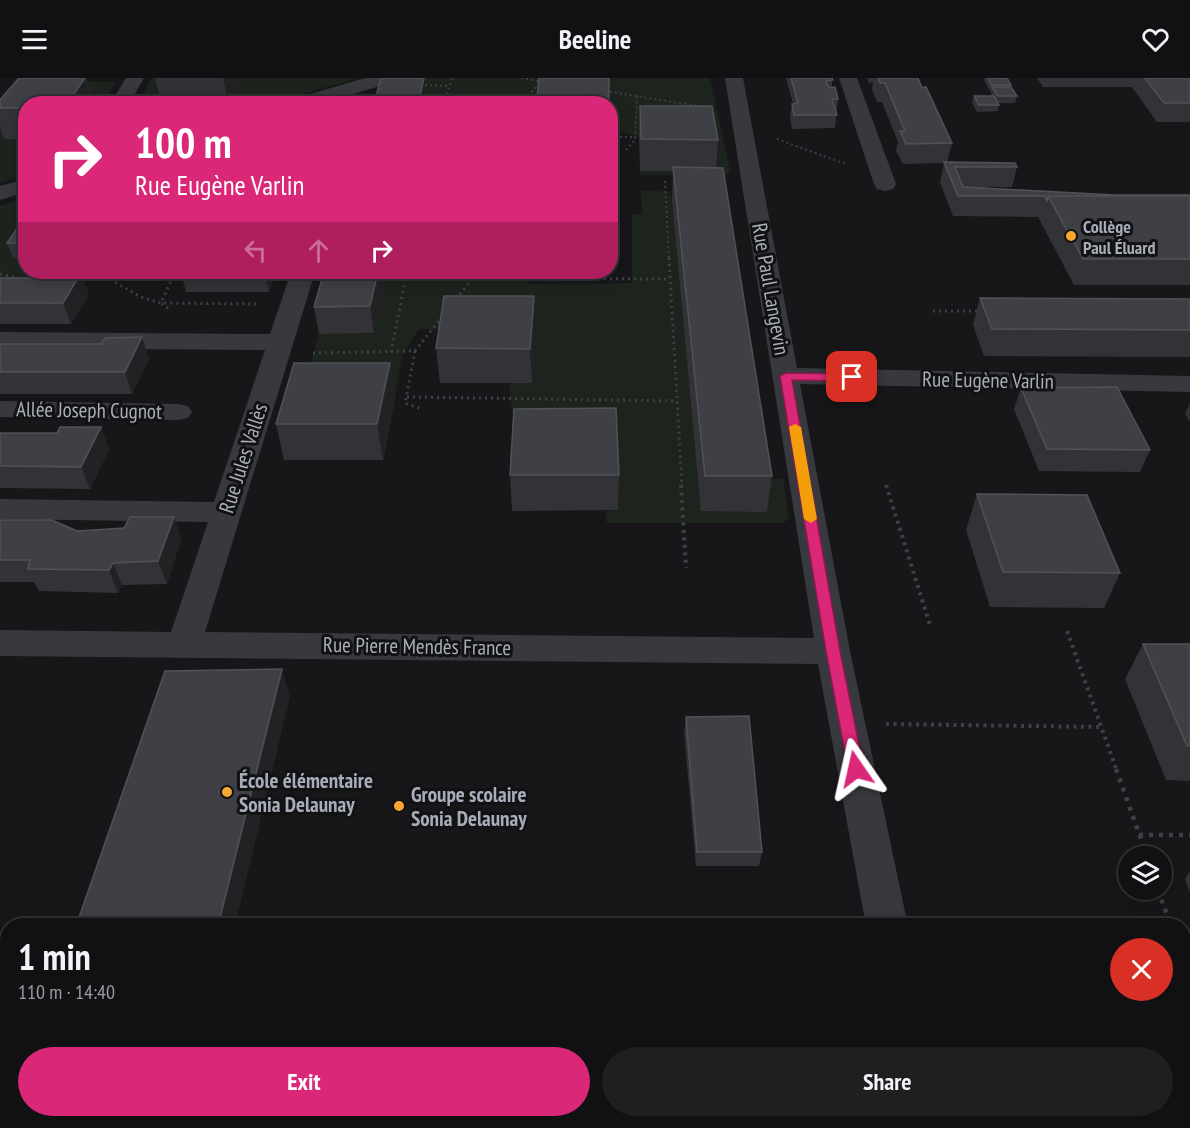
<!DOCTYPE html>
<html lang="en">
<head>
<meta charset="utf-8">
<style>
  body { margin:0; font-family:"PT Sans Narrow",sans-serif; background:#1e1f21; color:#f1f3f6; height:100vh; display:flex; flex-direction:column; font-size:22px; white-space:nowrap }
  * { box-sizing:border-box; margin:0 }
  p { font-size:20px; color:#9c9da0 }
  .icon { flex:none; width:33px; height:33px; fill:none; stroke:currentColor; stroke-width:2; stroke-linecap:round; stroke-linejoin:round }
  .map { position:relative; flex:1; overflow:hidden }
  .details { position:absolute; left:0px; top:840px; width:1191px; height:210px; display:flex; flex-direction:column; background:#111113; border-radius:24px 24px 0 0; box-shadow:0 3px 15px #0003,0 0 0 2px #303133 }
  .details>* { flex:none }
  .top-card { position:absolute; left:18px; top:18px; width:600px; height:183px; border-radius:24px; box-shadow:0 3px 15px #0003,0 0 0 2px #303133; background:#db2777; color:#fff; overflow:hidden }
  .controls { position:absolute; left:1118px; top:768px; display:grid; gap:12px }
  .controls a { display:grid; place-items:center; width:54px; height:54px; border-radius:50%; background:#111113; box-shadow:0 3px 15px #0003,0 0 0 2px #303133; font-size:30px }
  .pin { position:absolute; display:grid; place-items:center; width:51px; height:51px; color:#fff; margin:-26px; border-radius:12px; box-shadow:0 3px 9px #0006 }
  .me { position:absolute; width:66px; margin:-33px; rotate:349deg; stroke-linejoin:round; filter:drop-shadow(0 0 4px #0008) }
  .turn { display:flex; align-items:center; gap:21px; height:126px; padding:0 18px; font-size:27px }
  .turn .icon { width:78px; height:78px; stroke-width:2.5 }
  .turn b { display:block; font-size:42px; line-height:51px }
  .lanes { display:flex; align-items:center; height:57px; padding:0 18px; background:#0003; justify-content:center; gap:30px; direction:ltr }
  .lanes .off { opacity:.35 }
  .round { display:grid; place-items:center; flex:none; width:63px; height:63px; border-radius:32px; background:#1e1f21 }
  .headline { display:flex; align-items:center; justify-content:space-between; height:102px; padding:0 18px }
  h1 { font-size:36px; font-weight:700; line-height:45px }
  .button { display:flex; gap:12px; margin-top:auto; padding:12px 18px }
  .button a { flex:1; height:69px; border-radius:36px; background:#db2777; color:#fff; font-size:24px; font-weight:700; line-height:69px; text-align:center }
  .button a+a { background:#1e1f21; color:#f1f3f6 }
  header { display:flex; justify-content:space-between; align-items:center; height:78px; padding:0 18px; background:#111113; font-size:27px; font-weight:700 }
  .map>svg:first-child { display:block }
  .green { fill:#1c241d }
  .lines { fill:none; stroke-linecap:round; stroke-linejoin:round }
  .path-far3 { stroke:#3d4045; stroke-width:2; stroke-dasharray:2 3; stroke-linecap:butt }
  .path-far2 { stroke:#3d4045; stroke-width:3; stroke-dasharray:2 4; stroke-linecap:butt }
  .path-far1 { stroke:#3d4045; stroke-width:4; stroke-dasharray:3 4.5; stroke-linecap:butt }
  .path { stroke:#3d4045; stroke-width:4.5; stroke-dasharray:4 6; stroke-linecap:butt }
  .minor { fill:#37393e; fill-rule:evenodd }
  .wall { fill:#333337 }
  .shaded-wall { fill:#222225 }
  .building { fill:#3f4045; stroke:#505257; stroke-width:1.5 }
  .route { fill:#db2777; stroke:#8e194d; stroke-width:1.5 }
  .slow { fill:#f59e0b }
  .poi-dot { fill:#f8a730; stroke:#121214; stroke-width:2 }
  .labels { text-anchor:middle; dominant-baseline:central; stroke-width:6; stroke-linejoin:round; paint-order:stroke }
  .far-poi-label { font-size:18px; font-weight:bold; fill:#a8aeb9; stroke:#121214; text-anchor:start }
  .street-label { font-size:21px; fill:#a8aeb9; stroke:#121214 }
  .poi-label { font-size:21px; font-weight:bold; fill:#a8aeb9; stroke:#121214; text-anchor:start }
</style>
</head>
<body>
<header><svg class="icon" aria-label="menu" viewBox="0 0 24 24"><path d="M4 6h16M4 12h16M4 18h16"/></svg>Beeline<svg class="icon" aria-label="heart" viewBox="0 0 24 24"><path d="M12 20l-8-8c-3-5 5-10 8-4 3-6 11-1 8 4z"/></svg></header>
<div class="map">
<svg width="1190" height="1050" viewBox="0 0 1190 1050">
  <rect width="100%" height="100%" fill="#171719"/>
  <path class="green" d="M152 0H174L228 23 239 0H359L271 25 137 26Z
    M416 0H710L730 92 727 97H640V93H715L639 59 611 52 610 26H426Z
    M33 3 116 4 102 25 26 26 5 61H25V97L0 105V45Z
    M641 112 670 114 762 401H783L789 439 784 445H607L605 433 618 432 516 366 509 305 448 252 419 251 402 278 395 320H301L319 256 374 255 388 194H528V206L632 205V136H642Z
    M25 120V160L13 179 25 180 26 194H102L98 201 0 200V128Z"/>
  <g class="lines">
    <path class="path-far3" d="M521 0 544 4
      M420 7 450 8
      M605 13 704 29
      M444 26 452 0
      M522 26 541 3 549 0
      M610 59H635
      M777 61 846 86
      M626 72 635 62 637 18
      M665 103 669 181"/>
    <path class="path-far2" d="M669 180 682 408
      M169 194 173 198 161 225 170 232
      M0 196 22 201
      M406 200 670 201
      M80 201H109L143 220 161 225 258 226
      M109 201 114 194
      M456 221 478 194
      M933 233H979
      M415 273 442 239
      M391 274 407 194
      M313 275 415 273 405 325 422 331
      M407 319 676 323"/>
    <path class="path-far1" d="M681 407 686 490
      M886 407 931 550
      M1067 553 1117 693
      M886 646 1101 649"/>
    <path class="path" d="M1116 691 1147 778
      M1139 757H1190
      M1158 812 1171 848
      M844 1050 855 1042"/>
    <path class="minor" d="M126 0H144L129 26H110Z
      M365 0H395L393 4 320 26H288L290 22Z
      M725 0H743L797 290 1190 298V314L800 306 850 573 908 848H866L818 586 0 578V552L171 554 208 444 0 441V421L214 424 265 272 0 270V254L270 256 291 194H315L205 554 814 560Z
      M839 0H857L896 106 893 111 885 113 877 111 874 106Z
      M26 101V114L0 122V108Z
      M0 323 178 326 188 328 192 334 188 340 178 342 0 339Z
      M1184 887H1190V927H1184Z
      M883 1042H930L932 1050H884Z"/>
  </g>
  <path class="wall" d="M19 0H86L94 26H26V61H4L0 49V22Z
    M155 0H239L228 23H161Z
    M609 0V26H538L537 20Z
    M786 0H832V10L838 21 835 50 792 51 790 39 792 26H793Z
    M867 0H918L952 65 947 84 1017 89 1012 109H972L1114 117H1190V207H1074L1038 139 953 138 940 104 944 85 903 86 896 73 898 64 882 24H877L872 12 873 4 869 5Z
    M983 0H1007L1011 7 1010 9 1017 18 1015 25H998L999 27 998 33 977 34 972 25 974 18H992L991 16V13H990Z
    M1037 0H1190V44H1157L1132 9H1043Z
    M640 28 718 62 716 90 772 398 767 434 701 433 672 121 673 93H640L639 59Z
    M610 135 611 160V193H610Z
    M26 138V180H13L7 165Z
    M276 194 269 214H186L182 199Z
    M388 194 374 255 319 256 314 229Z
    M0 200 89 216 71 246H0Z
    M534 218 535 252 532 305H440L436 270Z
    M980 220 1190 221V279L984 278 973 247Z
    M0 266 149 281 132 316H0Z
    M390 285 395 320 383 382H284L276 346Z
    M1021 310 1150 372 1140 394 1039 393 1014 331Z
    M1190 325V344L1185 336Z
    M101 349 109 371 90 411 0 410V355H57Z
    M510 397H619L618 432 512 433Z
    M977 416 1120 495 1104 530 990 529 966 452Z
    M174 439 181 461 167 506 122 507 118 515 39 513 34 504H0V442L77 453 124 450Z
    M1143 566H1190V703L1166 702 1125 601Z
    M686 639 762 774 759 788H696L684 654Z
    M1190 793V815L1185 801Z
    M1078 1042H1136L1139 1050H1080Z"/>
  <path class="shaded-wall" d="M85 0 94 26H67Z
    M223 0H239L228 23Z
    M424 0 426 26H418Z
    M268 194H276L269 214 266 200Z
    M378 194H388L374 255 370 228Z
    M81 195 89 216 71 246 63 225Z
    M534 218 535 252 532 305 530 271Z
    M142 259 149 281 132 316 125 294Z
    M390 285 395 320 383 382 377 346Z
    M101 349 109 371 90 411 81 389Z
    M174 439 181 461 167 506 158 483Z
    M113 485 122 507 118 515 109 492Z
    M282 591 290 619 235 848H218Z"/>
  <path class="building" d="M19 0H85L67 26H26V30H0V22Z
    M381 0H424L418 26H374Z
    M539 0H609V20H537Z
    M791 0H832L833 2 826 3 829 10 835 9 838 21H832L837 37H794L792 26 798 25Z
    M878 0H918L922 10 926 9 952 65 906 66 900 53H905L885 5H880Z
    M988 0H1007L1011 7H991Z
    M1145 0H1190V25H1164Z
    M992 9H1011L1017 18H998Z
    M974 18H994L999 27H979Z
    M640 28H712L718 62 641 61Z
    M944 84 1015 85 1017 89H955L963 109 1114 117H1190V118H1048L1047 123 1044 118H958Z
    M673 89 723 90 772 398H705Z
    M1048 118H1190V181H1083Z
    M26 138V165H7Z
    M185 194H268L266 200 182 199Z
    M324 194H378L370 228 314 229Z
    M44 195H81L63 225H0V200H42Z
    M444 218H534L530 271 436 270Z
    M980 220 1190 221V252L992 251Z
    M142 259 125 294H0V266H102L105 260Z
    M294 285H390L377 346H276Z
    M1117 309 1150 372 1047 371 1021 310Z
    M616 330 619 397H510L514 331Z
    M60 349H101L81 389 0 388V355H57Z
    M977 416 1087 417 1120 495 1003 494Z
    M130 439H174L158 483 113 485 109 492 28 491 30 482H0V442H52L77 453 124 450Z
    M1143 566H1190V668H1187Z
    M282 591 218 848H76L165 593Z
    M749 638 762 774H697L686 639Z
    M1091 1042H1136L1139 1050H1094Z"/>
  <path class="route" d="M786 295 852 296 857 299 852 303 792 302 840 573 864 691 862 695 856 697 851 695 848 691 826 573 780 298Z"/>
  <path class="slow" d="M795 346 801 349 817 441 811 445 804 441 789 349Z"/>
  <g class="poi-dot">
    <circle cx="1071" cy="158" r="6"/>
    <circle cx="227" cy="714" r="6"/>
    <circle cx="399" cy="728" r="6"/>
  </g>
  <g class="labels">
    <g class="far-poi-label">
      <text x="1083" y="148">Collège<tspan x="1083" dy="21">Paul Éluard</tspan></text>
    </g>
    <g class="street-label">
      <text transform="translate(771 211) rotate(80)">Rue Paul Langevin</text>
      <text transform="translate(988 302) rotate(1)">Rue Eugène Varlin</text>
      <text transform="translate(89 332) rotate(1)">Allée Joseph Cugnot</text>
      <text transform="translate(243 380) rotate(-72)">Rue Jules Vallès</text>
      <text transform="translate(417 568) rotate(1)">Rue Pierre Mendès France</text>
    </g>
    <g class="poi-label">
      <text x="239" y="702">École élémentaire<tspan x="239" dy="24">Sonia Delaunay</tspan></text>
      <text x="411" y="716">Groupe scolaire<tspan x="411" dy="24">Sonia Delaunay</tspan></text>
    </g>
  </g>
</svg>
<div class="controls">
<a><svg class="icon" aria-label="layers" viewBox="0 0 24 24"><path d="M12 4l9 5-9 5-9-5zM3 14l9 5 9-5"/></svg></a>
</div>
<div class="pin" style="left:852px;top:299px;background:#d93025"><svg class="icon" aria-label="arrive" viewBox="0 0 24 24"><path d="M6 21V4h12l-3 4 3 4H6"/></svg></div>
<svg class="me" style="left:856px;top:691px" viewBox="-20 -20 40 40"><path d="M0-17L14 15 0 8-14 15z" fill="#db2777" stroke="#fff" stroke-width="4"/></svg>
<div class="top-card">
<div class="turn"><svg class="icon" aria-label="right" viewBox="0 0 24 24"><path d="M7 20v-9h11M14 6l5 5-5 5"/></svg><div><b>100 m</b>Rue Eugène Varlin</div></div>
<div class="lanes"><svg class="icon off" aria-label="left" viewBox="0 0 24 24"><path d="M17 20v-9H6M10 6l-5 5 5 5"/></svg><svg class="icon off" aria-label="ahead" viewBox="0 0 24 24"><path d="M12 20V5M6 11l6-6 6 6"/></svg><svg class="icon" aria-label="right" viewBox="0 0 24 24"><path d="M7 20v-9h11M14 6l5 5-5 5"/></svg></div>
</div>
<section class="details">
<div class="headline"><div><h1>1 min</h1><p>110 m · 14:40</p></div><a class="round" style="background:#d93025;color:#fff"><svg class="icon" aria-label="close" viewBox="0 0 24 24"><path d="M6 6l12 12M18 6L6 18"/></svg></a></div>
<div class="button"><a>Exit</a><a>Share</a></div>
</section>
</div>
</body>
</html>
